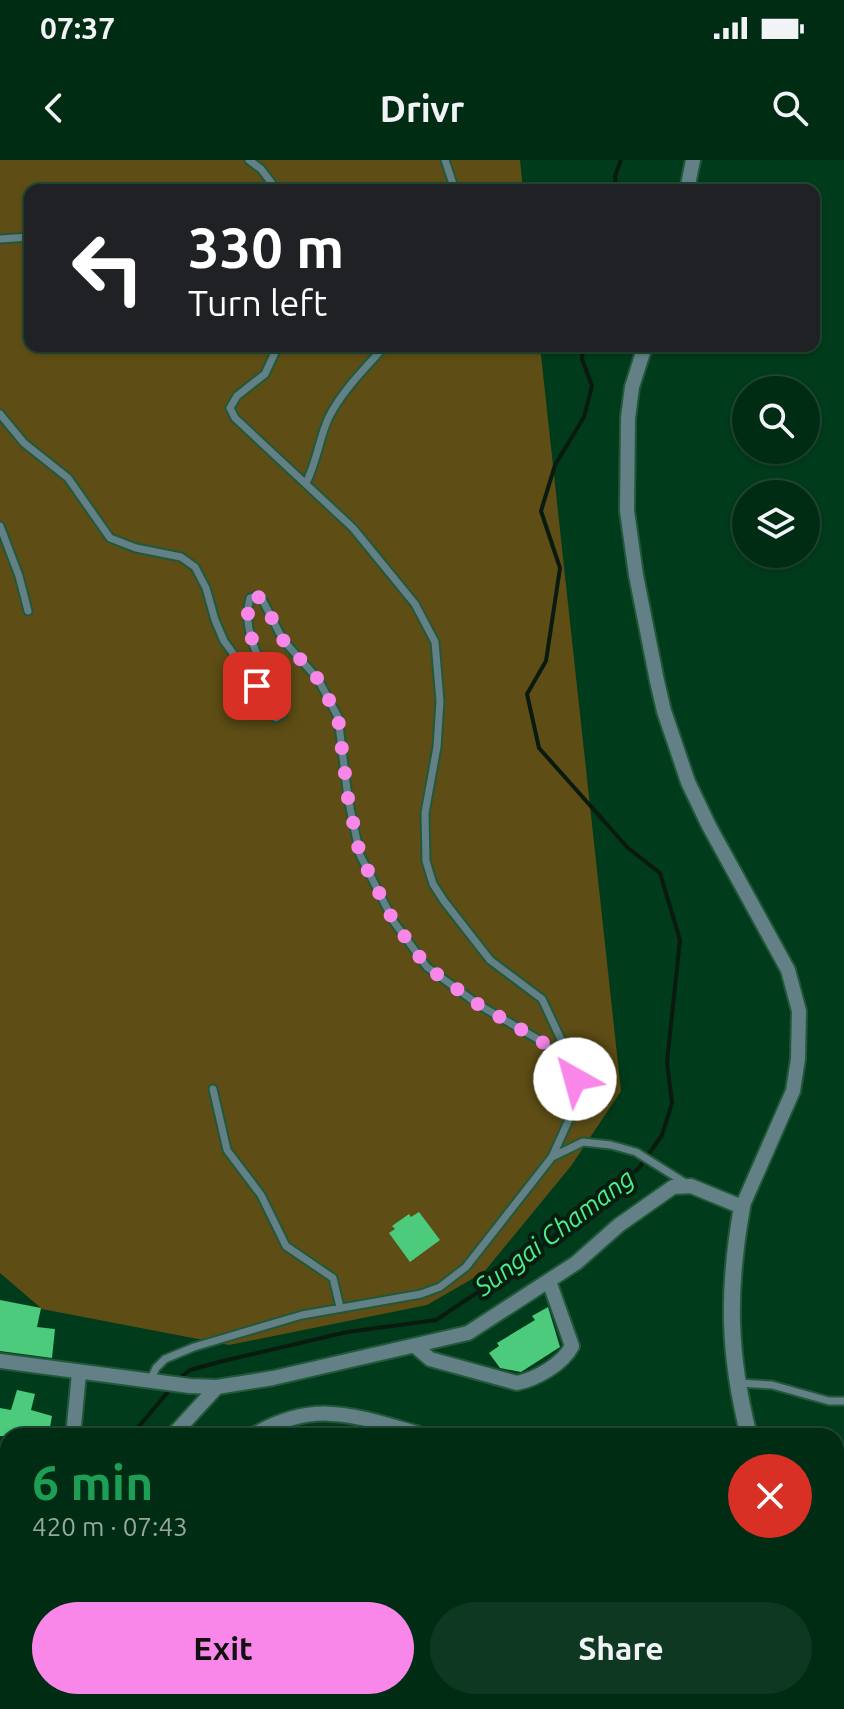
<!DOCTYPE html>
<html lang="en">
<head>
<meta charset="utf-8">
<style>
  body { margin:0; font-family:Ubuntu,sans-serif; background:#0e3822; color:#f1f3f6; height:100vh; display:flex; flex-direction:column; font-size:30px; white-space:nowrap }
  * { box-sizing:border-box; margin:0 }
  p { font-size:26px; color:#95a7a0 }
  .icon { flex:none; width:44px; height:44px; fill:none; stroke:currentColor; stroke-width:2; stroke-linecap:round; stroke-linejoin:round }
  .map { position:relative; flex:1; overflow:hidden }
  .details { position:absolute; left:0px; top:1268px; width:844px; height:282px; display:flex; flex-direction:column; background:#002c14; border-radius:24px 24px 0 0; box-shadow:0 2px 6px #0004,0 0 0 2px #224834 }
  .details>* { flex:none }
  .hud { position:absolute; left:24px; top:24px; width:796px; height:168px; border-radius:16px; box-shadow:0 2px 6px #0004,0 0 0 2px #224834; background:#202124; color:#fff; overflow:hidden }
  .buttons { position:absolute; left:732px; top:216px; display:grid; gap:16px }
  .buttons a { display:grid; place-items:center; width:88px; height:88px; border-radius:50%; background:#002c14; box-shadow:0 2px 6px #0004,0 0 0 2px #224834; font-size:40px }
  .pin { position:absolute; display:grid; place-items:center; width:68px; height:68px; color:#fff; margin:-34px; border-radius:16px; box-shadow:0 4px 12px #0006 }
  .me { position:absolute; width:88px; margin:-44px; rotate:322deg; stroke-linejoin:round; filter:drop-shadow(0 0 6px #0008) }
  .turn { display:flex; align-items:center; gap:28px; height:168px; padding:0 32px; font-size:36px }
  .turn .icon { width:104px; height:104px; stroke-width:2.5 }
  .turn b { display:block; font-size:56px; line-height:68px }
  .round { display:grid; place-items:center; flex:none; width:84px; height:84px; border-radius:42px; background:#0e3822 }
  .headline { display:flex; align-items:center; justify-content:space-between; height:136px; padding:0 32px }
  h1 { font-size:48px; font-weight:600; line-height:60px; color:#1e9e55 }
  .action { display:flex; gap:16px; margin-top:auto; padding:16px 32px }
  .action a { flex:1; height:92px; border-radius:48px; background:#f987e9; color:#111; font-size:32px; font-weight:600; line-height:92px; text-align:center }
  .action a+a { background:#0e3822; color:#f1f3f6 }
  .status { display:flex; justify-content:space-between; align-items:center; height:56px; padding:0 40px; background:#002c14; direction:ltr }
  .status svg { height:22px; fill:currentColor }
  header { display:flex; justify-content:space-between; align-items:center; height:104px; padding:0 32px; background:#002c14; font-size:36px; font-weight:600 }
  .map>svg:first-child { display:block }
  .green { fill:#5e4e15 }
  .lines { fill:none; stroke-linecap:round; stroke-linejoin:round }
  .stream { stroke:#0a1a0f; stroke-width:4 }
  .building { fill:#4bcb7b }
  .service-casing { stroke:#22583a; stroke-width:11 }
  .minor-casing { stroke:#22583a; stroke-width:18 }
  .tertiary-casing { stroke:#22583a; stroke-width:20 }
  .service { stroke:#628086; stroke-width:7 }
  .minor { stroke:#628086; stroke-width:14 }
  .tertiary { stroke:#628086; stroke-width:16 }
  .route { stroke:#f987e9; stroke-width:14; stroke-dasharray:0 25.2 }
  .labels { text-anchor:middle; dominant-baseline:central; stroke-width:8; stroke-linejoin:round; paint-order:stroke }
  .water-label { font-size:26px; font-style:italic; fill:#4cee8d; stroke:#071d0f }
</style>
</head>
<body>
<div class="status"><b>07:37</b><svg viewBox="0 0 49 12"><path d="M0 12V9h3v3zM5 12V6h3v6zM10 12V3h3v9zM15 12V0h3v12zM26 1h20v11H26zM47 4h2v5h-2z"/></svg></div>
<header><svg class="icon" aria-label="back" viewBox="0 0 24 24"><path d="M15 5l-7 7 7 7"/></svg>Drivr<svg class="icon" aria-label="search" viewBox="0 0 24 24"><circle cx="10" cy="10" r="6"/><path d="M15 15l6 6"/></svg></header>
<div class="map">
<svg width="844" height="1549" viewBox="0 0 844 1549">
  <rect width="100%" height="100%" fill="#003b1b"/>
  <path class="green" d="M0 0H520L523 30H30V186H540L621 931 571 1006 484 1112 427 1145 229 1185 42 1149 0 1113Z"/>
  <g class="lines">
    <path class="stream" d="M617 30 615 16 621 0
      M177 1220 190 1210 223 1201 347 1172 436 1160 508 1112 588 1050 639 1008 662 975 672 943 667 902 680 780 660 713 628 688 539 588 527 534 546 501 560 408 541 351 555 305 584 257 592 226 582 199 583 186
      M131 1276 172 1227
      M0 1415 8 1407"/>
  </g>
  <path class="building" d="M419 1052 440 1080 410 1102 389 1073 395 1069 392 1066 409 1054 411 1057Z
    M0 1140 41 1148 37 1167 55 1169 52 1198 0 1191Z
    M548 1147 560 1187 521 1212 500 1208 489 1193 499 1186 497 1183 535 1160 532 1156Z
    M17 1230 35 1234 31 1250 52 1256 50 1267 55 1268 53 1276H0V1248L11 1250Z"/>
  <g class="lines">
    <defs>
      <path id="service" d="M249 0 261 9 277 30
        M445 0 455 30
        M0 79 30 77
        M278 186 265 214 237 236 230 248 235 258 353 368 415 444 435 482 440 541 437 587 425 653 426 701 433 724 444 741 490 800 542 839 565 888 575 919 577 942 552 997
        M0 254 24 283 68 318 110 378 136 388 181 397 195 407 206 428 215 460 224 481 257 526 269 552 276 558 283 553 282 548C269 516 239 474 250 438L256 436 262 439 283 480 318 519 338 557 348 638 360 695 394 762 427 807 479 845 541 881 560 896 569 899
        M306 323C317 302 319 278 329 257 342 231 366 207 385 186
        M0 366 19 416 28 451
        M213 929 227 990 261 1035 286 1086 333 1118 340 1147
        M150 1221 156 1208 165 1199 194 1187 302 1155 421 1134 440 1127 466 1107 552 997 583 982 611 985 636 992 687 1024
        M739 1223 772 1225 829 1241H844
        M836 1364 844 1363
        M779 1549 794 1542"/>
      <path id="minor" d="M687 30 693 0
        M415 1186 430 1199 517 1223C536 1219 563 1204 572 1186L549 1121
        M0 1201 190 1226 217 1227 273 1218 468 1173 576 1103 619 1065 673 1027 691 1026 742 1047 793 931 798 899 799 851 788 810 709 666 688 622 664 551 657 521 636 415 627 351 628 258 632 227 645 186
        M73 1276 79 1213
        M172 1276 217 1227
        M252 1276C313 1239 353 1255 416 1273L417 1276
        M0 1296 8 1298
        M0 1371 8 1361
        M94 1542 122 1549
        M13 1549 17 1542
        M72 1549 76 1542
        M226 1549 229 1542
        M421 1549 422 1542"/>
      <path id="tertiary" d="M742 1047C727 1131 728 1194 749 1276
        M833 1542 835 1549"/>
    </defs>
    <use href="#service" class="service-casing"/>
    <use href="#minor" class="minor-casing"/>
    <use href="#tertiary" class="tertiary-casing"/>
    <use href="#service" class="service"/>
    <use href="#minor" class="minor"/>
    <use href="#tertiary" class="tertiary"/>
  </g>
  <g class="lines">
    <path class="route" d="M257 526 273 556 280 557 282 548C269 516 240 474 250 438L256 436 262 439 283 480 318 519 338 557 348 638 360 695 394 762 427 807 479 845 541 881 560 896 569 899 575 919"/>
  </g>
  <g class="labels">
    <g class="water-label">
      <text transform="translate(554 1072) rotate(-37)">Sungai Chamang</text>
    </g>
  </g>
</svg>
<div class="buttons">
<a><svg class="icon" aria-label="search" viewBox="0 0 24 24"><circle cx="10" cy="10" r="6"/><path d="M15 15l6 6"/></svg></a>
<a><svg class="icon" aria-label="layers" viewBox="0 0 24 24"><path d="M12 4l9 5-9 5-9-5zM3 14l9 5 9-5"/></svg></a>
</div>
<div class="pin" style="left:257px;top:526px;background:#d93025"><svg class="icon" aria-label="arrive" viewBox="0 0 24 24"><path d="M6 21V4h12l-3 4 3 4H6"/></svg></div>
<svg class="me" style="left:575px;top:919px" viewBox="-20 -20 40 40"><circle r="19" fill="#fff"/><path d="M0-13L10 11 0 6-10 11z" fill="#f987e9"/></svg>
<div class="hud">
<div class="turn"><svg class="icon" aria-label="left" viewBox="0 0 24 24"><path d="M17 20v-9H6M10 6l-5 5 5 5"/></svg><div><b>330 m</b>Turn left</div></div>
</div>
<section class="details">
<div class="headline"><div><h1>6 min</h1><p>420 m · 07:43</p></div><a class="round" style="background:#d93025;color:#fff"><svg class="icon" aria-label="close" viewBox="0 0 24 24"><path d="M6 6l12 12M18 6L6 18"/></svg></a></div>
<div class="action"><a>Exit</a><a>Share</a></div>
</section>
</div>
</body>
</html>
